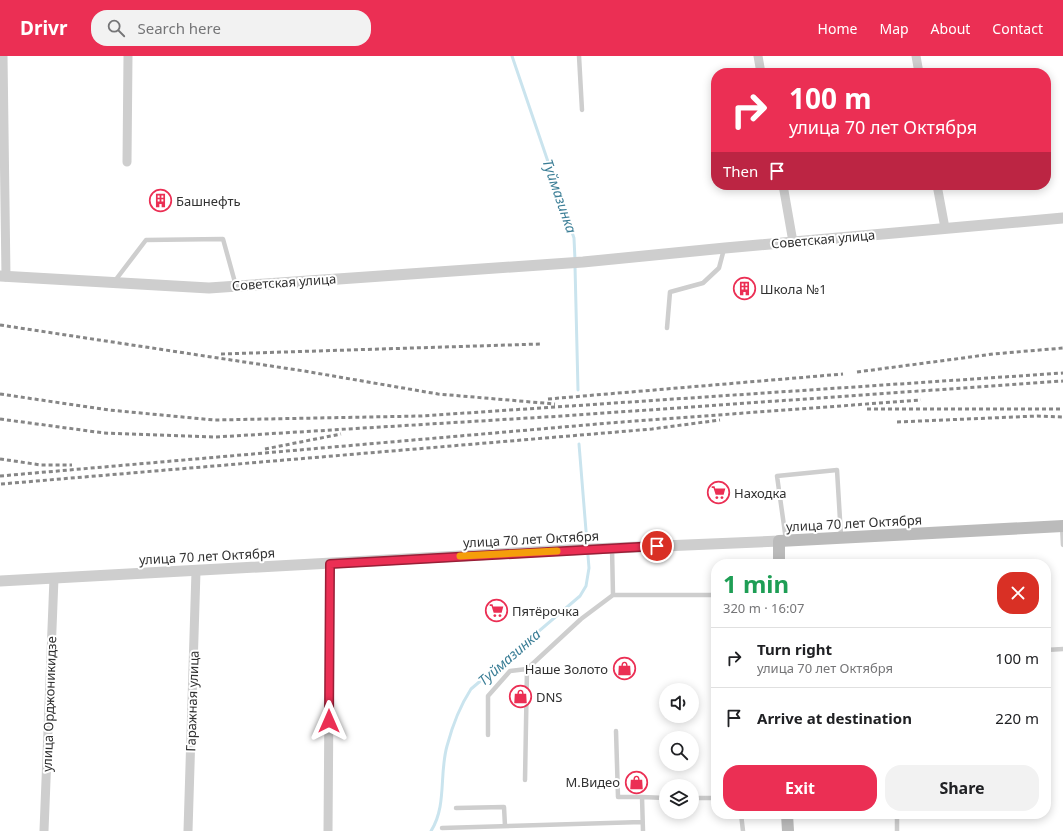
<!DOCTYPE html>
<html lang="en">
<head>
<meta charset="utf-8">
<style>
  body { margin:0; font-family:"Noto Sans",sans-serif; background:#f2f2f2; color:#202124; height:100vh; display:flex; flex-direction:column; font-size:15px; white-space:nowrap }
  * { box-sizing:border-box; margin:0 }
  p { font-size:13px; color:#757577 }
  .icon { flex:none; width:22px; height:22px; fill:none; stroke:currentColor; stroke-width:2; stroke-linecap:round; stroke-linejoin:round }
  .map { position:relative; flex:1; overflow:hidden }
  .sheet { position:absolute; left:711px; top:503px; width:340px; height:260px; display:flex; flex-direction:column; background:#fff; border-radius:16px; box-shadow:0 2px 10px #0003 }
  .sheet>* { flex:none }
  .top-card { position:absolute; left:711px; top:12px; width:340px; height:122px; border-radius:16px; box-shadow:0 2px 10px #0003; background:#eb2f54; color:#fff; overflow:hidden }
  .buttons { position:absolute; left:659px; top:627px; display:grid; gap:8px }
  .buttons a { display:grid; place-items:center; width:40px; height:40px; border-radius:50%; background:#fff; box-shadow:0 2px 10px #0003; font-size:20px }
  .pin { position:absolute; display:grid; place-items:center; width:34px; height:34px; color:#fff; margin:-17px; border:2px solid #fff; border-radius:50%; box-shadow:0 1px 4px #0007 }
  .me { position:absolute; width:44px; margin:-22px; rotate:0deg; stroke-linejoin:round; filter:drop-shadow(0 0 3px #0008) }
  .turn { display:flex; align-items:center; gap:14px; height:84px; padding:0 12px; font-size:18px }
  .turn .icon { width:52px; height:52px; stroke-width:2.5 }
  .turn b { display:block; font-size:28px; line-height:34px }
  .then { display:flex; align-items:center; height:38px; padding:0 12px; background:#0003; gap:8px; font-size:15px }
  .round { display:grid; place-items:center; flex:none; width:42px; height:42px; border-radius:16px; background:#f2f2f2 }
  .overview { display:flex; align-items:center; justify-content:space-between; height:68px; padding:0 12px }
  h1 { font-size:24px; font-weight:700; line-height:30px; color:#1e9e55 }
  .cta { display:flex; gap:8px; margin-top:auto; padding:8px 12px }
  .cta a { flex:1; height:46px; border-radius:16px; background:#eb2f54; color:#fff; font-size:16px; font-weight:700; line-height:46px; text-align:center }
  .cta a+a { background:#f2f2f2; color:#202124 }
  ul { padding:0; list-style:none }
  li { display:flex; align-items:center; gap:12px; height:60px; padding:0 12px; border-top:1px solid #e0e0e0 }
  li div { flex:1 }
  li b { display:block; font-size:15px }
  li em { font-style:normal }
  header { display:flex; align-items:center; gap:24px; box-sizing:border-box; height:56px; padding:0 20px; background:#eb2f54; color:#fff }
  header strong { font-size:19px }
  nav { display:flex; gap:22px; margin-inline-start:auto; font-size:14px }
  .search { width:280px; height:36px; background:#f2f2f2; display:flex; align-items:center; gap:10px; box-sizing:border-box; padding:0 14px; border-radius:16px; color:#757577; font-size:15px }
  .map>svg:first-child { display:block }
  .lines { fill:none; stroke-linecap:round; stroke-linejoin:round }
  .stream { stroke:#cae4ee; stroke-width:3 }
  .service { stroke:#cecece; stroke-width:4.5 }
  .minor { stroke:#cecece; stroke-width:9 }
  .tertiary { stroke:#cecece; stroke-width:11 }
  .secondary { stroke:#bbb; stroke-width:12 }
  .rail { stroke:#868686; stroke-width:3; stroke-dasharray:4 3; stroke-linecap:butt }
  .route-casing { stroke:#991f37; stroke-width:10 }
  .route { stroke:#eb2f54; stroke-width:7 }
  .slow { stroke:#f59e0b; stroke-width:7 }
  .labels { text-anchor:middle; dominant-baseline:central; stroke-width:4; stroke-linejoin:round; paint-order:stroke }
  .poi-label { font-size:13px; fill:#313131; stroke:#fff; text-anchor:start }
  .street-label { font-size:13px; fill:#313131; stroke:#fff }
  .water-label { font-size:14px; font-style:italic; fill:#3b7e96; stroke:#fff }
</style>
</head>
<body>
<header>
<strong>Drivr</strong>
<div class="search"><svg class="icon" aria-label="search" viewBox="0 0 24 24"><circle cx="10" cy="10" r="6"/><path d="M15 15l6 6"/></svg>Search here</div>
<nav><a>Home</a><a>Map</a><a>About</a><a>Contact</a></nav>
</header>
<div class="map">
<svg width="1063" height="775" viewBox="0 0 1063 775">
  <rect width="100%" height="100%" fill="#fff"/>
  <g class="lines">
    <path class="stream" d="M512 0 574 182 575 204
      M575 210 578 334
      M431 775C447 750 439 718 447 690 452 671 460 650 471 633L580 540 586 530 589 512 579 388"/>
    <path class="service" d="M579 0 582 54
      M114 226 146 184 223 183 236 230
      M667 272 670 236 703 227 719 212 724 193
      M1062 470 1063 489
      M786 484 777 420 837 414 841 480
      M612 492 613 539H716
      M1046 594 1063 593
      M616 675 618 741H642
      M488 679V640L510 615 527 613
      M525 724 527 613 581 563 613 539
      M692 742H716
      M456 752 504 751 505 770
      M741 758 743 775
      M897 758V775
      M442 772 642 766
      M643 775 642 741 666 742"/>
    <path class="minor" d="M3 0 6 221
      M758 0 761 17
      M916 0 919 17
      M127 106 128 0
      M783 129 793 186
      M937 129 945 172
      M44 775 54 522
      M188 775 196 515
      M328 775 330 508"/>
    <path class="tertiary" d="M0 220 209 232 583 206 725 192 1063 162
      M0 525 568 494 779 485"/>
    <path class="secondary" d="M779 508V485L1063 470
      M787 758 788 775"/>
    <path class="rail" d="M0 269 304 315 438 338 555 348
      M221 298 540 288
      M857 316 993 298 1063 292
      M0 338 109 354 214 364 421 360 1063 317
      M548 343 843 318
      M867 353H1063
      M0 363 104 377 216 381 562 360 1063 325
      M897 366 1037 360 1063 361
      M265 393 341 378
      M0 403 41 409H72
      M0 420 609 367 921 344
      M1 428 652 373 720 364"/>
  </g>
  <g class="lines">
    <defs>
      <path id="route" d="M329 665 330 508 657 490"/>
    </defs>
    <use href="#route" class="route-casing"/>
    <use href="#route" class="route"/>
    <path class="slow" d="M460 500 557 495"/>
  </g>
  <defs>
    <symbol id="building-ring" viewBox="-11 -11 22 22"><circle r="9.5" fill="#fff" stroke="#eb2f54" stroke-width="1.5"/><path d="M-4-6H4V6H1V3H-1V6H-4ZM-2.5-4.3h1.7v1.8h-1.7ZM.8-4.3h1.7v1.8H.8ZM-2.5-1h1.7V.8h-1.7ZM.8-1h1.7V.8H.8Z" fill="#eb2f54"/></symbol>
    <symbol id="supermarket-ring" viewBox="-11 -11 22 22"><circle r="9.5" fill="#fff" stroke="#eb2f54" stroke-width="1.5"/><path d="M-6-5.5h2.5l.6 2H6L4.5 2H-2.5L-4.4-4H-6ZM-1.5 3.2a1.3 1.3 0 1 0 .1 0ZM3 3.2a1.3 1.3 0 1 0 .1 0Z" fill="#eb2f54"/></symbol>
    <symbol id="shop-ring" viewBox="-11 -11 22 22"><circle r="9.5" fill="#fff" stroke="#eb2f54" stroke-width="1.5"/><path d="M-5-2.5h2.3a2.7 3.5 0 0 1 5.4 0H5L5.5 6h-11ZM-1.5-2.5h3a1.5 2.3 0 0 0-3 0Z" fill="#eb2f54"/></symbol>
  </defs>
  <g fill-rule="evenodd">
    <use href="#building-ring" x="148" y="132" width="25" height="25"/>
    <use href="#building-ring" x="732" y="220" width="25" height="25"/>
    <use href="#supermarket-ring" x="706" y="424" width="25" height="25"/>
    <use href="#supermarket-ring" x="484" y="542" width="25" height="25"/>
    <use href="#shop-ring" x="612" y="600" width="25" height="25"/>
    <use href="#shop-ring" x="508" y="628" width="25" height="25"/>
    <use href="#shop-ring" x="624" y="714" width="25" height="25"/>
  </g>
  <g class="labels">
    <g class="poi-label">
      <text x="176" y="145">Башнефть</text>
      <text x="760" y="233">Школа №1</text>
      <text x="734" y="437">Находка</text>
      <text x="512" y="555">Пятёрочка</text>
      <text x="608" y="613" text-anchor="end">Наше Золото</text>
      <text x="536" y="641">DNS</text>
      <text x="620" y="726" text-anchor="end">М.Видео</text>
    </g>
    <g class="street-label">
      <text transform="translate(823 183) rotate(-5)">Советская улица</text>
      <text transform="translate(284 226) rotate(-4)">Советская улица</text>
      <text transform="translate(854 467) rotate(-3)">улица 70 лет Октября</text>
      <text transform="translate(531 483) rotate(-3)">улица 70 лет Октября</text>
      <text transform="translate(207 500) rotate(-3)">улица 70 лет Октября</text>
      <text transform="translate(192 645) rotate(-88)">Гаражная улица</text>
      <text transform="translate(49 648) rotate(-88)">улица Орджоникидзе</text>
    </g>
    <g class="water-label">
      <text transform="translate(560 140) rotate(71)">Туймазинка</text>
      <text transform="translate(509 601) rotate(-41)">Туймазинка</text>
    </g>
  </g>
</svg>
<div class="buttons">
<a><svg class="icon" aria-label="sound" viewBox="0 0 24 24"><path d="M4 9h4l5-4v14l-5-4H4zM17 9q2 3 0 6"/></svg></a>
<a><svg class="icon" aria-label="search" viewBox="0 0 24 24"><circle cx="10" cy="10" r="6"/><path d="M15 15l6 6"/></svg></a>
<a><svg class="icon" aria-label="layers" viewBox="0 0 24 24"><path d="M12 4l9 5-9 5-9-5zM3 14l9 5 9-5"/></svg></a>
</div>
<div class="pin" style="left:657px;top:490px;background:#d93025"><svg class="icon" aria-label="arrive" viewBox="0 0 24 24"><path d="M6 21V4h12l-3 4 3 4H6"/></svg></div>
<svg class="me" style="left:329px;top:665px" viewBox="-20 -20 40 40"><path d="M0-17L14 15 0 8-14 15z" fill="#eb2f54" stroke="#fff" stroke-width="4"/></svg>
<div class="top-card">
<div class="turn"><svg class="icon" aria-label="right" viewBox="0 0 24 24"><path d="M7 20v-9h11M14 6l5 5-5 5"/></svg><div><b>100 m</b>улица 70 лет Октября</div></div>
<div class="then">Then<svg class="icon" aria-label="arrive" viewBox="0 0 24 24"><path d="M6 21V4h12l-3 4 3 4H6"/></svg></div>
</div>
<section class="sheet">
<div class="overview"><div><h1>1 min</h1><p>320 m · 16:07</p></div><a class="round" style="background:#d93025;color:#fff"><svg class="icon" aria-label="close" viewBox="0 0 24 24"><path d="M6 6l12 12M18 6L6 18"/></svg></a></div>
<ul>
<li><svg class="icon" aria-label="right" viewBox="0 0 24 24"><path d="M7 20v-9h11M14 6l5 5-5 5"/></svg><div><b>Turn right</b><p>улица 70 лет Октября</p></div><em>100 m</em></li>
<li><svg class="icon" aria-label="arrive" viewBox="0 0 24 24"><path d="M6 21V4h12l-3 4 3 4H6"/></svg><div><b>Arrive at destination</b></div><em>220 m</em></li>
</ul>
<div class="cta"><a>Exit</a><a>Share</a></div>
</section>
</div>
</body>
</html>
